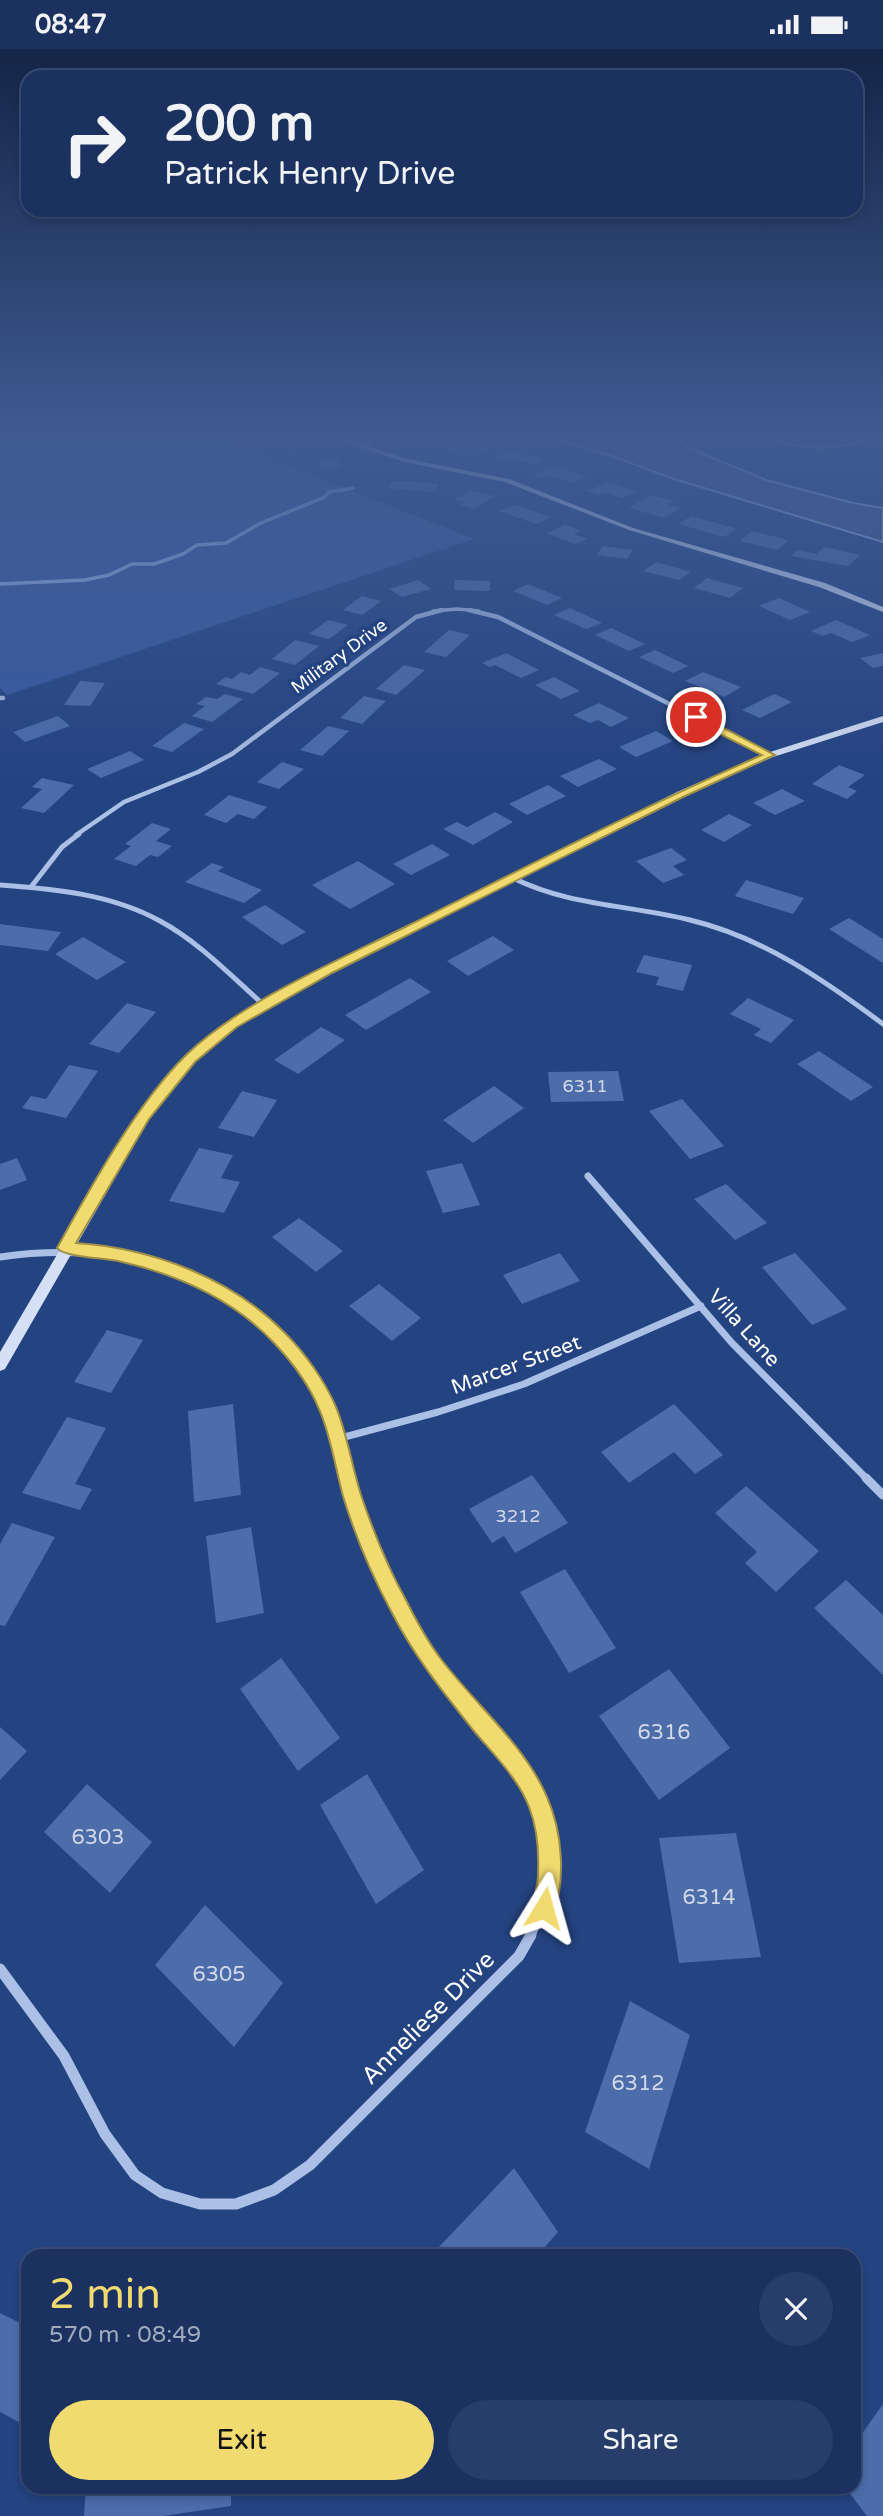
<!DOCTYPE html>
<html lang="en">
<head>
<meta charset="utf-8">
<style>
  body { margin:0; font-family:"Varela Round",sans-serif; background:#283e6a; color:#f1f3f6; height:100vh; display:flex; flex-direction:column; font-size:26px; white-space:nowrap }
  * { box-sizing:border-box; margin:0 }
  p { font-size:23px; color:#a0aabd }
  .icon { flex:none; width:38px; height:38px; fill:none; stroke:currentColor; stroke-width:2; stroke-linecap:round; stroke-linejoin:round }
  .map { position:relative; flex:1; overflow:hidden }
  .panel { position:absolute; left:21px; top:2200px; width:840px; height:245px; display:flex; flex-direction:column; background:#1b3261; border-radius:21px; box-shadow:0 4px 10px #0003,0 0 0 2px #394d76 }
  .panel>* { flex:none }
  .guide { position:absolute; left:21px; top:21px; width:842px; height:147px; border-radius:21px; box-shadow:0 4px 10px #0003,0 0 0 2px #394d76; background:#1b3261; color:#f1f3f6; overflow:hidden }
  .pin { position:absolute; display:grid; place-items:center; width:60px; height:60px; color:#fff; margin:-30px; border:4px solid #fff; border-radius:50%; box-shadow:0 2px 7px #0007 }
  .me { position:absolute; width:77px; margin:-38px; rotate:8deg; stroke-linejoin:round; filter:drop-shadow(0 0 5px #0008) }
  .turn { display:flex; align-items:center; gap:24px; height:147px; padding:0 28px; font-size:32px }
  .turn .icon { width:91px; height:91px; stroke-width:2.5 }
  .turn b { display:block; font-size:49px; line-height:60px }
  .round { display:grid; place-items:center; flex:none; width:74px; height:74px; border-radius:37px; background:#283e6a }
  .head { display:flex; align-items:center; justify-content:space-between; height:119px; padding:0 28px }
  h1 { font-size:42px; font-weight:600; line-height:52px; color:#f1da6f }
  .button { display:flex; gap:14px; margin-top:auto; padding:14px 28px }
  .button a { flex:1; height:80px; border-radius:42px; background:#f1da6f; color:#111; font-size:28px; font-weight:600; line-height:80px; text-align:center }
  .button a+a { background:#283e6a; color:#f1f3f6 }
  .status { display:flex; justify-content:space-between; align-items:center; height:49px; padding:0 35px; background:#1b3261; direction:ltr }
  .status svg { height:19px; fill:currentColor }
  .map>svg:first-child { display:block }
  .green { fill:#385b9f }
  .water { fill:#425886; stroke:#9fb9e8; stroke-width:2 }
  .lines { fill:none; stroke-linecap:round; stroke-linejoin:round }
  .stream { stroke:#9fb9e8; stroke-width:3.5 }
  .building { fill:#4c6caa }
  .street-far5 { stroke:#abc0e7; stroke-width:3.5 }
  .street-far4 { stroke:#abc0e7; stroke-width:4.5 }
  .street-far3 { stroke:#abc0e7; stroke-width:5 }
  .street-far2 { stroke:#abc0e7; stroke-width:7 }
  .street-far1 { stroke:#abc0e7; stroke-width:9 }
  .street { stroke:#abc0e7; stroke-width:11 }
  .secondary { fill:#d5e0f6; fill-rule:evenodd }
  .route { fill:#f1da6f; stroke:#9d8e48; stroke-width:2 }
  .labels { text-anchor:middle; dominant-baseline:central; stroke-width:7; stroke-linejoin:round; paint-order:stroke }
  .far-street-label { font-size:18px; fill:#fff; stroke:#244381 }
  .number-label { font-size:18px; fill:#d2daea }
  .street-label { font-size:21px; fill:#fff; stroke:#244381 }
  .near-number-label { font-size:21px; fill:#d2daea }
  .near-street-label { font-size:24px; fill:#fff; stroke:#244381 }
</style>
</head>
<body>
<div class="status"><b>08:47</b><svg viewBox="0 0 49 12"><path d="M0 12V9h3v3zM5 12V6h3v6zM10 12V3h3v9zM15 12V0h3v12zM26 1h20v11H26zM47 4h2v5h-2z"/></svg></div>
<div class="map">
<svg width="883" height="2467" viewBox="0 0 883 2467">
  <rect width="100%" height="100%" fill="#244381"/>
  <path class="green" d="M0 385H209L474 490 7 646 0 639Z"/>
  <path class="water" d="M534 385H669L689 399 766 431 853 454 883 459V493L674 430 609 406Z
    M750 385H872V389C821 406 800 398 750 385Z"/>
  <g class="lines">
    <path class="stream" d="M0 535 85 531 109 526 132 515H154L183 505 197 496 226 494 261 474 325 448 329 443 353 439"/>
  </g>
  <path class="building" d="M289 391 307 397 296 402 278 396Z
    M458 394 488 400 475 408 445 403Z
    M506 401 545 410 536 416 508 409 503 412 492 410Z
    M337 409 339 419 321 420 319 410Z
    M555 417 588 428 572 434 549 426 542 429 532 425Z
    M403 432 439 435 434 443 388 439 392 433Z
    M609 433 638 443 622 449 605 443 599 446 587 442Z
    M470 442 495 447 475 460 460 456 465 453 454 451Z
    M651 446 675 452 668 456 681 459 665 469 629 459Z
    M515 456 551 468 536 475 499 462Z
    M692 467 737 480 724 488 678 475Z
    M565 476 582 482 574 485 587 490 575 495 546 484Z
    M752 482 789 491 777 501 740 492Z
    M602 497 633 501 627 510 597 506Z
    M824 498 860 506 848 517 791 507 798 501 816 505Z
    M656 513 691 523 679 531 643 522Z
    M707 529 743 539 730 549 694 539Z
    M418 531 431 540 402 548 389 540Z
    M455 531 490 532V542L454 541Z
    M528 535 562 549 547 556 513 542Z
    M362 547 381 552 362 566 343 561Z
    M779 549 810 563 790 571 759 557Z
    M570 559 602 574 586 580 554 566Z
    M328 571 348 576 329 590 309 585Z
    M836 571 870 586 852 593 831 584 823 587 811 582Z
    M611 579 645 595 629 602 595 586Z
    M449 581 470 586 446 608 424 603Z
    M295 591 319 597 295 616 272 610Z
    M655 601 688 617 673 624 639 608Z
    M506 604 539 621 521 629 495 616 490 618 482 614Z
    M883 604V617L873 619 860 609Z
    M404 616 425 621 396 646 376 640Z
    M260 618 280 624 253 645 216 635 226 628 232 630 241 623 250 626Z
    M703 623 741 638 724 648 685 632Z
    M554 628 580 642 561 650 535 636Z
    M80 632 105 634 90 657 64 656Z
    M225 645 243 650 212 673 192 667 205 657 196 655 206 648 217 650Z
    M774 645 792 653 760 669 742 661Z
    M364 647 386 652 362 675 340 669Z
    M599 654 629 669 611 678 598 671 590 674 573 666Z
    M58 667 70 677 25 693 13 683Z
    M184 674 204 680 172 703 152 697Z
    M328 677 349 682 322 707 300 701Z
    M656 682 673 692 636 708 619 698Z
    M130 702 144 711 101 729 87 720Z
    M599 710 617 720 578 738 560 727Z
    M282 713 304 720 279 740 257 733Z
    M839 716 865 726 848 738 857 742 847 750 812 735Z
    M42 729 74 736 44 764 21 759 42 740 32 738Z
    M548 736 566 747 527 766 509 755Z
    M782 740 805 752 775 766 753 754Z
    M229 746 267 758 254 770 238 765 226 774 204 766Z
    M495 763 513 773 473 796 443 780 457 773 467 778Z
    M729 765 752 776 724 793 701 781Z
    M152 774 171 780 156 792 172 797 158 808 150 806 136 817 114 810 131 797 125 795Z
    M432 795 450 806 411 826 393 815Z
    M671 799 687 811 673 817 684 826 663 834 636 812Z
    M358 812 395 835 350 860 312 836Z
    M212 814 224 818 218 822 262 841 244 854 185 833Z
    M746 831 804 849 793 865 735 847Z
    M265 856 306 883 282 896 242 868Z
    M849 869 883 890V914L829 880Z
    M0 875 61 883 48 902 0 896Z
    M493 887 514 901 468 927 447 912Z
    M83 888 126 913 97 931 55 905Z
    M644 906 692 916 683 942 656 936 659 928 636 923Z
    M410 929 431 943 366 981 345 966Z
    M748 949 794 971 771 994 754 986 761 980 730 965Z
    M127 954 156 963 119 1004 89 995Z
    M321 978 345 991 298 1025 274 1011Z
    M819 1002 873 1038 851 1052 797 1015Z
    M69 1016 98 1022 66 1069 22 1059 31 1047 46 1050Z
    M618 1022 624 1052 551 1053 548 1023Z
    M494 1037 524 1059 473 1094 443 1071Z
    M242 1042 277 1051 254 1088 218 1079Z
    M682 1050 724 1097 690 1110 649 1062Z
    M199 1099 233 1106 221 1129 240 1133 224 1164 169 1152Z
    M17 1109 27 1131 0 1141V1115Z
    M462 1114 480 1156 443 1164 426 1122Z
    M726 1135 767 1174 735 1191 694 1150Z
    M299 1169 343 1202 316 1223 272 1188Z
    M560 1204 580 1232 522 1255 503 1226Z
    M795 1204 847 1260 812 1276 762 1218Z
    M379 1235 421 1269 392 1292 349 1257Z
    M107 1281 143 1291 111 1344 74 1333Z
    M233 1355 241 1446 194 1453 188 1362Z
    M674 1355 723 1406 695 1425 674 1403 629 1434 601 1403Z
    M67 1368 106 1379 75 1435 92 1440 80 1461 22 1444Z
    M532 1426 568 1474 515 1504 504 1487 492 1494 469 1460Z
    M746 1437 819 1502 776 1543 745 1514 757 1503 715 1464Z
    M12 1474 55 1488 5 1577 0 1576V1495Z
    M251 1478 264 1564 216 1574 206 1487Z
    M565 1520 616 1599 569 1624 520 1543Z
    M846 1531 883 1566V1626L814 1559Z
    M281 1609 340 1689 298 1722 240 1640Z
    M669 1620 730 1699 659 1751 599 1667Z
    M0 1678 27 1702 0 1731Z
    M367 1725 424 1821 376 1855 320 1756Z
    M87 1735 152 1793 110 1844 44 1783Z
    M736 1784 761 1908 679 1914 659 1789Z
    M205 1856 283 1934 234 1998 155 1916Z
    M630 1952 690 1986 649 2120 585 2083Z
    M514 2119 558 2183 537 2207H439L436 2201Z
    M0 2264 28 2278V2378L0 2363Z
    M883 2355V2467H867L845 2438H854V2396Z
    M86 2438H231V2457L163 2467H84Z"/>
  <g class="lines">
    <path class="street-far5" d="M363 398 383 385
      M433 562 457 560 479 562"/>
    <path class="street-far4" d="M469 561 498 568 770 706
      M0 649H3
      M76 786 124 753 198 723 232 705 416 568 442 561"/>
    <path class="street-far3" d="M513 829C569 857 630 856 690 871 762 888 824 931 883 975
      M0 836C55 840 111 845 160 872 199 893 231 927 264 956
      M31 838 62 798 79 785"/>
    <path class="street-far2" d="M588 1127 732 1294 868 1431
      M0 1208C124 1190 260 1225 321 1345 335 1372 340 1402 348 1431
      M337 1390 438 1363 524 1335 701 1257"/>
    <path class="street-far1" d="M347 1429C365 1494 395 1558 432 1613 492 1705 594 1762 530 1888
      M866 1429 883 1446"/>
    <path class="street" d="M0 1920 64 2007 105 2085 135 2126 162 2144 200 2155H236L274 2141 310 2116 519 1907 531 1886"/>
    <path class="secondary" d="M323 385H332L407 410 509 430 633 479 825 534 883 558V563L819 538 629 481 505 433 404 413Z
      M883 667V673L773 708 683 747 332 924 236 978 195 1013 149 1070 5 1320 0 1322V1303L140 1064 187 1007 228 972 324 920 677 743 767 704Z"/>
  </g>
  <linearGradient id="sky" x2="0" y2="1"><stop stop-color="#142547"/><stop offset="0.53" stop-color="#3f5b92"/><stop offset="1" stop-color="#3f5b92" stop-opacity="0"/></linearGradient>
  <rect width="883" height="730" fill="url(#sky)"/>
  <path class="route" d="M692 666H699L775 706 683 748 332 924 237 978 195 1013 149 1070 76 1194C152 1199 232 1229 285 1284 305 1304 325 1332 336 1358 348 1387 352 1419 362 1449 374 1484 388 1519 406 1551 416 1571 428 1593 441 1610 475 1655 525 1696 547 1748 562 1782 567 1832 552 1867L544 1870 536 1867C530 1853 538 1840 538 1826 539 1804 537 1778 529 1758 518 1729 493 1705 473 1681 443 1643 414 1607 392 1564 372 1527 355 1487 343 1447 335 1418 331 1387 319 1360 309 1336 292 1313 274 1294 233 1250 176 1225 118 1212 105 1209 63 1208 57 1199 90 1139 137 1054 186 1006 242 952 339 911 409 876 526 818 642 758 762 706L692 671Z"/>
  <g class="labels">
    <g class="far-street-label">
      <text transform="translate(339 607) rotate(-36)">Military Drive</text>
    </g>
    <g class="number-label">
      <text x="585" y="1037">6311</text>
      <text x="518" y="1467">3212</text>
    </g>
    <g class="street-label">
      <text transform="translate(744 1279) rotate(48)">Villa Lane</text>
      <text transform="translate(516 1316) rotate(-20)">Marcer Street</text>
    </g>
    <g class="near-number-label">
      <text x="664" y="1683">6316</text>
      <text x="98" y="1788">6303</text>
      <text x="709" y="1848">6314</text>
      <text x="219" y="1925">6305</text>
      <text x="638" y="2034">6312</text>
    </g>
    <g class="near-street-label">
      <text transform="translate(428 1969) rotate(-45)">Anneliese Drive</text>
    </g>
  </g>
</svg>
<div class="pin" style="left:696px;top:668px;background:#d93025"><svg class="icon" aria-label="arrive" viewBox="0 0 24 24"><path d="M6 21V4h12l-3 4 3 4H6"/></svg></div>
<svg class="me" style="left:544px;top:1859px" viewBox="-20 -20 40 40"><path d="M0-17L14 15 0 8-14 15z" fill="#f1da6f" stroke="#fff" stroke-width="4"/></svg>
<div class="guide">
<div class="turn"><svg class="icon" aria-label="right" viewBox="0 0 24 24"><path d="M7 20v-9h11M14 6l5 5-5 5"/></svg><div><b>200 m</b>Patrick Henry Drive</div></div>
</div>
<section class="panel">
<div class="head"><div><h1>2 min</h1><p>570 m · 08:49</p></div><a class="round"><svg class="icon" aria-label="close" viewBox="0 0 24 24"><path d="M6 6l12 12M18 6L6 18"/></svg></a></div>
<div class="button"><a>Exit</a><a>Share</a></div>
</section>
</div>
</body>
</html>
